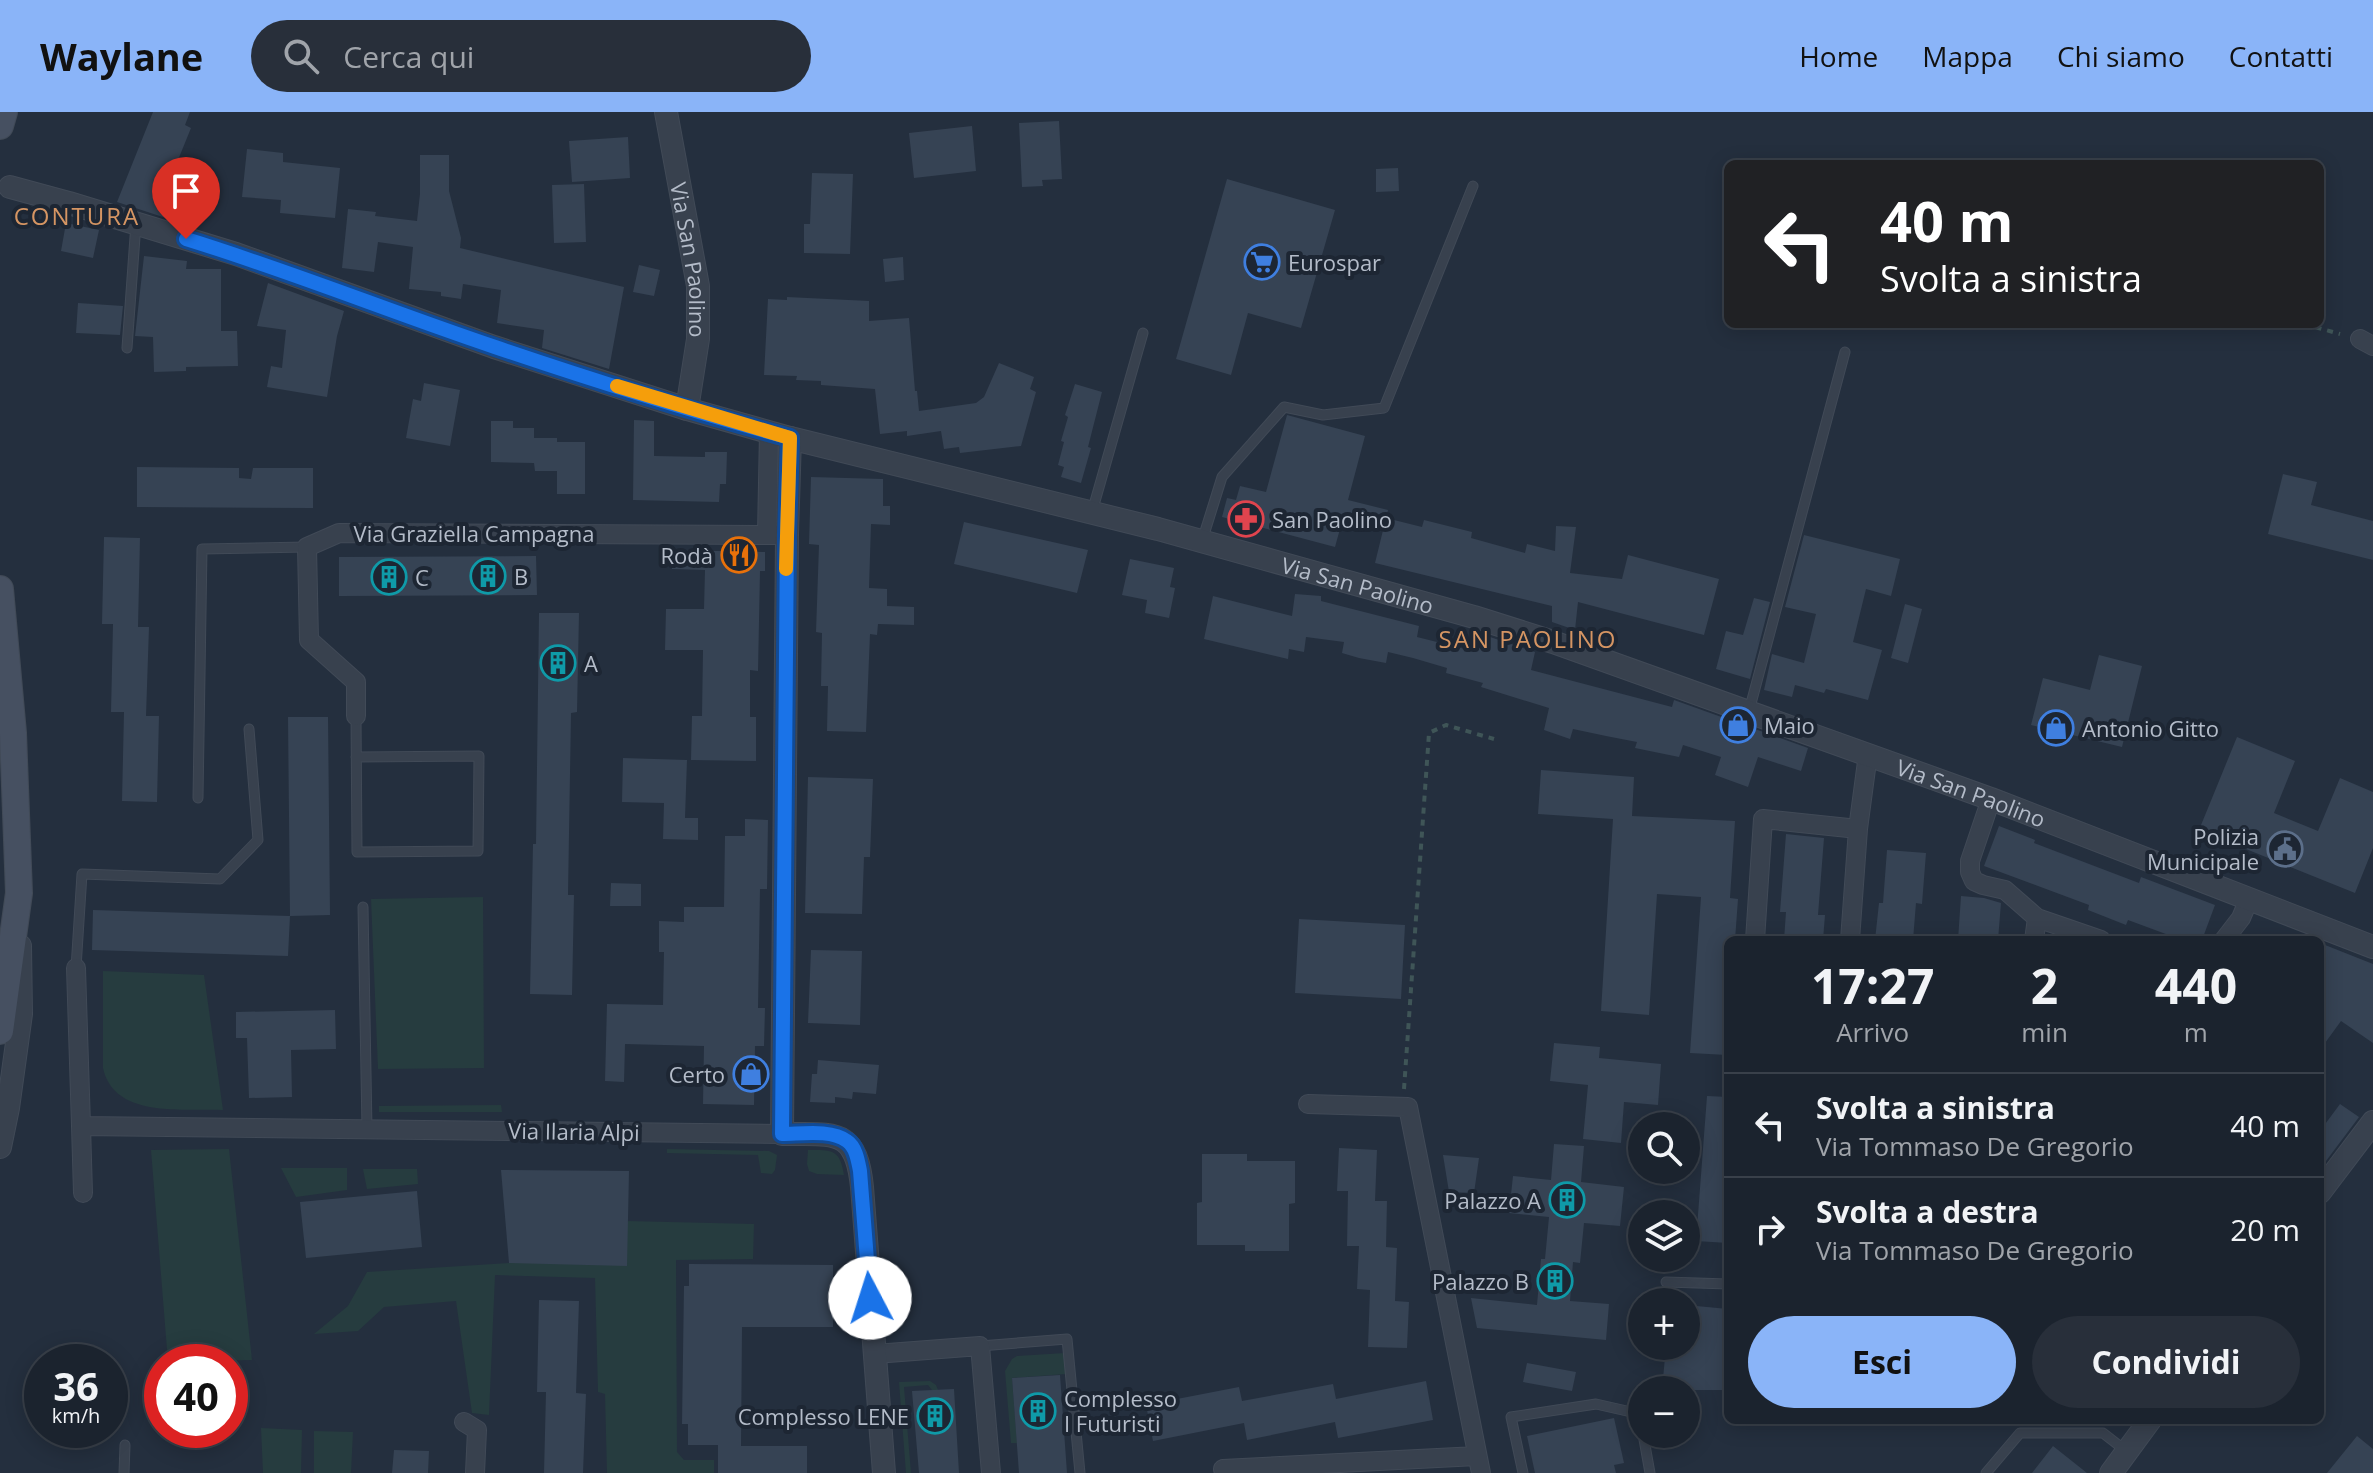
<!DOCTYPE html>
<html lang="it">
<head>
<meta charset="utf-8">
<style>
  body { margin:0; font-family:"Open Sans",sans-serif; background:#282f3a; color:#f1f3f6; height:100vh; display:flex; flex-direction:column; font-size:30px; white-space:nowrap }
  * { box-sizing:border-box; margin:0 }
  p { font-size:26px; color:#a0a4aa }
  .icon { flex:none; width:44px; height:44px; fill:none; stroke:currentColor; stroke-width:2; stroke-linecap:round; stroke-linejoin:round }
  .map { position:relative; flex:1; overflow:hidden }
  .side { position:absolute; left:1724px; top:824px; width:600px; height:488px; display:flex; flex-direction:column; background:#1b232e; border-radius:12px; box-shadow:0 4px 20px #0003,0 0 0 2px #39404a }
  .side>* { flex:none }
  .hud { position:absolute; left:1724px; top:48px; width:600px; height:168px; border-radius:12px; box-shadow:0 4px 20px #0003,0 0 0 2px #39404a; background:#202124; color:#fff; overflow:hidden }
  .controls { position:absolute; left:1628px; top:1000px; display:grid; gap:16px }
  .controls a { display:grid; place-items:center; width:72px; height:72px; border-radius:50%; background:#1b232e; box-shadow:0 4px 20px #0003,0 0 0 2px #39404a; font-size:40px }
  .speed { position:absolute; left:24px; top:1232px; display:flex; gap:16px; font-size:40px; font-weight:700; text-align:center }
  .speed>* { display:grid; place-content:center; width:104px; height:104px; border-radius:50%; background:#1b232e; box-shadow:0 4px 20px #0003,0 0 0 2px #39404a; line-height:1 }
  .speed small { font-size:20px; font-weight:400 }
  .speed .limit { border:12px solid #d22; background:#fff; color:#111 }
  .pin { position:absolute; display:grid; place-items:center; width:68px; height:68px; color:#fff; margin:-82px -34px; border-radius:50% 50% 50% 0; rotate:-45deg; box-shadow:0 0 8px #0007 }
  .pin .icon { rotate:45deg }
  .me { position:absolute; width:88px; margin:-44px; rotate:355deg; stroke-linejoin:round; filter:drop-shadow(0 0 6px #0008) }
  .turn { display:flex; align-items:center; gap:28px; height:168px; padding:0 24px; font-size:36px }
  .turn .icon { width:104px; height:104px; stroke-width:2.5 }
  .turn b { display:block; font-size:56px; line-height:68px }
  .eta { display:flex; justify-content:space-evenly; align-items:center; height:136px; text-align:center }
  .eta b { font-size:48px; font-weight:700; line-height:56px }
  .primary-button { display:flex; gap:16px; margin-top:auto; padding:16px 24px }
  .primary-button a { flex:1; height:92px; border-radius:48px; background:#8ab4f8; color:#111; font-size:32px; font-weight:700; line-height:92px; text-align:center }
  .primary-button a+a { background:#282f3a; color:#f1f3f6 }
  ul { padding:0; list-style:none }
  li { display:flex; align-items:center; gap:24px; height:104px; padding:0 24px; border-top:2px solid #39404a }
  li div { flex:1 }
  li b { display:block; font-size:30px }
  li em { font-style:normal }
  header { display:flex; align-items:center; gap:48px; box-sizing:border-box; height:112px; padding:0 40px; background:#8ab4f8; color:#111 }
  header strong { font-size:38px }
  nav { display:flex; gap:44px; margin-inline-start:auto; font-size:28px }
  .search { width:560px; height:72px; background:#282f3a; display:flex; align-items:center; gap:20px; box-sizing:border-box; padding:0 28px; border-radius:44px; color:#a0a4aa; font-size:30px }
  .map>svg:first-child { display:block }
  .green { fill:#263c3f }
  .building { fill:#364354 }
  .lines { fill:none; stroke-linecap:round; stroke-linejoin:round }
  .service-casing { stroke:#414a57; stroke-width:11 }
  .minor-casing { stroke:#414a57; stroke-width:20 }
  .tertiary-casing { stroke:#414a57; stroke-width:24 }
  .secondary-casing { stroke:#414a57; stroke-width:28 }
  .path { stroke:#3f5557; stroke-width:4; stroke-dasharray:6 6; stroke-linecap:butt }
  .service { stroke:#38414e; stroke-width:9 }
  .minor { stroke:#38414e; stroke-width:18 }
  .tertiary { stroke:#38414e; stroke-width:22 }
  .secondary { stroke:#465061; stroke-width:26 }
  .route-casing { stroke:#114b97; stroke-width:20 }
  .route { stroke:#1a73e8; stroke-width:14 }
  .slow { stroke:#f59e0b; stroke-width:14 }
  .labels { text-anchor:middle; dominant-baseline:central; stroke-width:8; stroke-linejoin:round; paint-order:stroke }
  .street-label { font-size:22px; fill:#b4bcc9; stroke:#1d2633 }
  .poi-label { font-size:22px; fill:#b4bcc9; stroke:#1d2633; text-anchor:start }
  .neighbourhood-label { font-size:24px; letter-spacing:2px; fill:#d59563; stroke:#1d2633 }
</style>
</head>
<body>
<header>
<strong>Waylane</strong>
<div class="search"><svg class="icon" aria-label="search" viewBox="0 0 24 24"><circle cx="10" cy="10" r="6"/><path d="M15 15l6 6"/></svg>Cerca qui</div>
<nav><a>Home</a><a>Mappa</a><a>Chi siamo</a><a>Contatti</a></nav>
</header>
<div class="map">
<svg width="2373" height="1361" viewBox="0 0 2373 1361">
  <rect width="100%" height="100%" fill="#242f3e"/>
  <path class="green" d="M483 785 484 956 378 957 371 787Z
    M103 859 204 863 223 998C184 996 114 1007 103 956Z
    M501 993 502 1000H379V994Z
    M229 1037 252 1248 168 1250 151 1038Z
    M667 1037 769 1039 777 1043 775 1058 772 1062 761 1061 758 1043 667 1041Z
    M808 1038C832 1038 840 1037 844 1063L817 1062 809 1059 807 1052Z
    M281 1056H347V1078L296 1085Z
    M363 1057H417L418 1072 367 1077Z
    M627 1109 754 1112 753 1147 676 1148 677 1340 684 1348H714V1361H607L605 1282 598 1280 595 1166 495 1163 489 1303 472 1301 456 1189 384 1195 358 1219 314 1222 348 1194 367 1160 509 1151Z
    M1065 1241 1066 1262 1012 1266 1017 1331H1011L1005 1259 1012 1247 1017 1244Z
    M930 1269 936 1273 938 1278H932L928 1273 904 1275 911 1361H906L899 1270Z
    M261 1316 302 1318 301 1361H263Z
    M314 1319 353 1320 351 1361H314Z"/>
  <path class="building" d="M153 0H190L185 13 191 16 178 48 193 54 172 108 117 90Z
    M1059 9 1062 67 1042 68 1043 74 1022 75 1019 11Z
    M972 14 976 59 914 66 909 21Z
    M628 25 630 66 572 70 569 29Z
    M247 37 283 41V50L340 56 335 106 280 101 281 88 242 85Z
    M420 43H449V79L461 126 460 136 624 175 609 257 542 236 544 218 497 211 501 178 463 172 461 187 441 184V180L409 177 413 135 378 130 374 160 342 156 348 97 376 100 375 104 417 109 420 82Z
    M1398 56 1399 79 1376 80V57Z
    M812 61 853 62 850 142 804 141V112H810Z
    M1227 67 1335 98 1301 216 1248 201 1231 263 1176 247Z
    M584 72 586 130 554 131 552 73Z
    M66 111 99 118 93 146 61 139Z
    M144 144 187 149 186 157H221V219H237L238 254 186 255V259L154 260 153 225 135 224Z
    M903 145 904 168 885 170 883 147Z
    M639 153 660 158 654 184 633 180Z
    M268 171 344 199 337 224 327 285 267 275 271 254 282 256 286 218 257 214Z
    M787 185 869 189V209L909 206 915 279H917L919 299 976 291 984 285 999 251 1034 265 1030 277 1036 280 1021 334 960 341 959 335 944 337 941 319 907 324V319L880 322 875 277 821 273V269L796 268 797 264 764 263 768 187 787 188Z
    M78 191 123 194 120 223 76 221Z
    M424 271 460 278 450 334 406 326 413 287 421 289Z
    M1075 272 1102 280 1088 335 1091 336 1081 371 1061 365 1064 355 1058 353 1064 330 1061 329 1068 305 1065 303Z
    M1287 303 1365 324 1348 388 1388 398 1384 416 1343 406 1335 435 1222 405 1227 386 1236 388 1240 374 1266 380Z
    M634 308 654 309V344L705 345V340H727L726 372H720L719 390 633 388Z
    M491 309H513V316H534V326H557V330H585V382H557V359H535L534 351 491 350Z
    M137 355 239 356V366L251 367 253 356H313V396L137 395Z
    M2283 362 2317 370 2311 393 2373 409V448L2268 422Z
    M811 365 883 367V394H890V413L871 412 869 476 887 477V494L914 495V513L878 512 877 523 870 522 866 620 827 619 828 574H821L822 521 816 520 819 433 809 432Z
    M1386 406 1422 415 1424 408 1472 420 1471 426 1525 441 1527 432 1555 439 1556 414 1576 415 1570 461 1622 467 1628 443 1719 467 1704 523 1578 490 1575 518 1552 510V494L1375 451Z
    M964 410 1088 438 1077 481 954 452Z
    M1804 423 1900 447 1891 484 1866 477 1853 530 1882 538 1868 588 1826 577 1824 581 1795 573 1792 585 1764 578 1772 542 1804 551 1816 502 1785 495Z
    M104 425 140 426 138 515H149L146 604H159L157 690 122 689 124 600H111L113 512H102Z
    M672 438 765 440V459H760L758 559 750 558V605H756V649L691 648 692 604H702L703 538H665L666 497H704L705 458 672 457Z
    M536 444 537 483 339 484V445Z
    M1130 447 1174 456 1170 475 1175 476 1169 506 1145 501 1147 488 1122 483Z
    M1295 482 1321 484V489L1419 514 1417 525 1473 539 1478 521 1535 540 1531 558 1672 595 1674 588 1808 636 1801 659 1758 645 1748 675 1715 663 1721 645 1683 633 1679 645 1635 636 1637 630 1606 624 1573 617 1570 627 1544 618 1549 596 1481 575 1483 571 1446 561 1447 556 1413 546 1388 540 1386 551 1359 546 1342 541 1344 530 1306 525 1304 540 1289 537 1288 547 1204 527 1213 484 1292 504Z
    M1754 486 1770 490 1750 567 1716 557 1726 519 1743 523Z
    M1905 492 1922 497 1908 551 1891 546Z
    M539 501H579L577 600 571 601 568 783H574L572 883 530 882 533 732H536Z
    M2099 543 2142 554 2122 635 2031 613 2043 566 2090 578Z
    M288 605H328L330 803 290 804Z
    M2237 625 2295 649 2274 701 2318 719 2340 666 2373 680V736L2355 781 2199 718Z
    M623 646 687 648 685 706H698V728L663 727 664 691 622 690Z
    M1541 658 1634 665 1632 704 1735 709 1730 786 1738 787 1735 828H1728L1727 943 1690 941 1701 785 1657 782 1649 903 1601 899 1613 707 1538 702Z
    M808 665 873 667 870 745H864L862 802 805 801Z
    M745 707 768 708 767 777H760L758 896H765L764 934H755L754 993 703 992 704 934 625 932 624 970 605 969 607 892 663 893 664 840H659V809L684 810V795H724L725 724H745Z
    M1999 714 2035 728 2034 731 2139 771 2141 765 2215 793 2202 828H2182L2128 808 2126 813 2088 798 2089 793 1984 754Z
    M1786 722 1824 726 1818 803H1825L1823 828H1784L1786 800H1780Z
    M1887 738 1926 741 1922 792 1916 791 1913 828H1875L1879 791H1883Z
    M611 771 641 772V794H610Z
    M1961 784 1984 786 2001 791 1998 828H1958Z
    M93 798 290 804 288 844 92 838Z
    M1299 807 1405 813 1401 887 1295 881Z
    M2320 831 2373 852V931L2341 909 2320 938Z
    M811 838 862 839 860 913 808 911Z
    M335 898 336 937 291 938 292 985 249 986 247 926H236V900Z
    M1554 931 1600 935 1599 946 1661 952 1658 993 1624 990 1621 1031 1583 1027 1588 973 1550 969Z
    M818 948 879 953 876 982 853 980 852 987 835 985V991L810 990 812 962H817Z
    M1707 984 1728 985V1131L1696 1129Z
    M2340 992 2359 1005 2320 1057V1019Z
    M1554 1032 1584 1034 1581 1070 1624 1075 1620 1114 1584 1111 1580 1151 1573 1150 1570 1189 1609 1192 1606 1228 1477 1216 1471 1186 1537 1193 1541 1147H1545L1549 1105 1509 1101 1513 1064 1551 1068Z
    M1339 1036 1377 1038 1375 1089H1387L1386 1135 1397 1136 1395 1189 1409 1190 1407 1236 1368 1235 1370 1178 1357 1177 1359 1134H1347L1348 1079H1337Z
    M1202 1042H1247V1049H1295V1091L1289 1092V1139H1245V1133H1197V1091L1202 1090Z
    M1443 1043 1479 1046 1474 1081 1449 1080Z
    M501 1058 629 1059 627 1154 509 1151Z
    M417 1079 422 1135 306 1146 300 1090Z
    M689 1152 833 1153V1215H742L741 1334H807V1361H718V1333H688V1312H682L684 1174H689Z
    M539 1188 579 1189 576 1281 586 1282 583 1361H544L546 1280H537Z
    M1686 1193 1728 1197V1278H1662L1666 1234H1686Z
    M1527 1251 1576 1260 1572 1279 1523 1270Z
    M1060 1263 1067 1361H1019L1012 1266Z
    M1426 1269 1433 1308 1338 1326 1335 1310 1247 1328 1244 1311 1153 1329 1146 1293 1239 1275 1242 1289 1333 1272 1336 1287Z
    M954 1277 959 1361H919L912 1279Z
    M1614 1306 1624 1351 1614 1353 1616 1361H1535L1527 1324Z
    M2357 1324 2373 1337V1361H2327Z
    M2053 1334 2087 1361H2032Z
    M394 1338 429 1339 428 1361H392Z"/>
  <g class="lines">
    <defs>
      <path id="service" d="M127 236 136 111
        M1092 400 1143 221
        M1202 429 1222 365 1284 295 1323 303 1384 296 1473 74
        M1749 599 1845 240
        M356 645 479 644 478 739 357 740 356 604
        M198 686 202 437 307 435
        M363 795 367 1017
        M76 856 82 762 220 767 258 728 249 617
        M1666 1170 1728 1172
        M980 1234 1067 1227 1080 1361
        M1643 1322 1650 1361
        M124 1361 125 1333
        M1523 1361 1511 1305 1596 1292 1640 1302 1642 1314
        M1986 1361 2020 1321H2103L2126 1339"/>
      <path id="minor" d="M2360 227 2373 234
        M767 423 769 320
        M356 604V570L309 528 307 435 339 421 787 423
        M1991 687 1970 749V760L1974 769 1983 773 2005 778 2037 806 2101 828
        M1755 828 1763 707 1858 717
        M1850 828 1858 717 1868 642
        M2034 828 2037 806
        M2224 828 2241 806 2249 787
        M76 856 81 1014 782 1022
        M1308 992 1408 995 1481 1361
        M81 1014 83 1081
        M875 1242 980 1234 991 1361
        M464 1310 477 1318 475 1361
        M1224 1361 1223 1357 1477 1344"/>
      <g id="tertiary">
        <path id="s1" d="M666 0 698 174V227L687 297"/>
        <path id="s2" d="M10 75 69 91 236 142 494 235 687 297 790 326 1158 417 1474 505 1553 530 1991 687 2373 835"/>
        <path d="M790 326 787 423 782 1022C833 1023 856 1014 862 1075L884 1361"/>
        <path d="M0 1035 8 996 21 902 20 834"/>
        <path d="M2320 1080 2373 1010"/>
        <path d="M2111 1361 2150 1308"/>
      </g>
      <path id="secondary" d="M0 14 4 0
        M0 477 13 621 19 781 0 919"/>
    </defs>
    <use href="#service" class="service-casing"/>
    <use href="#minor" class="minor-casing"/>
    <use href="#tertiary" class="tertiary-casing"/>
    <use href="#secondary" class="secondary-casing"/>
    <path class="path" d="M2304 212 2340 222
      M1404 977 1429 621 1446 613 1494 627"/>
    <use href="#service" class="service"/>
    <use href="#minor" class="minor"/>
    <use href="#tertiary" class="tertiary"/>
    <use href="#secondary" class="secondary"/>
  </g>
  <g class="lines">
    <defs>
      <path id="route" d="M186 127C290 159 391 200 495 235 592 268 691 299 790 326L787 423 782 1022C801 1022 831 1017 847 1029 856 1035 858 1049 860 1059L870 1186"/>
    </defs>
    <use href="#route" class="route-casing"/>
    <use href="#route" class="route"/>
    <path class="slow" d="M617 274 790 326 786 457"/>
  </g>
  <defs>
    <symbol id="supermarket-ring" viewBox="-11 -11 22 22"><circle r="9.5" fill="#1d2633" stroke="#3f7fe0" stroke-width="1.5"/><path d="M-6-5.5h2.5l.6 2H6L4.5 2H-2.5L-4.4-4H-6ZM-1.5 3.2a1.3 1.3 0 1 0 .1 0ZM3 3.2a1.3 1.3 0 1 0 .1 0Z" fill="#3f7fe0"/></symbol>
    <symbol id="pharmacy-ring" viewBox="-11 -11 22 22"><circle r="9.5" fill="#1d2633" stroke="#e0444e" stroke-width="1.5"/><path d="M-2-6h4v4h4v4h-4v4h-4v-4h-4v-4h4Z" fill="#e0444e"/></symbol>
    <symbol id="restaurant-ring" viewBox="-11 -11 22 22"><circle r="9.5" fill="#1d2633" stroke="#e8710a" stroke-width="1.5"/><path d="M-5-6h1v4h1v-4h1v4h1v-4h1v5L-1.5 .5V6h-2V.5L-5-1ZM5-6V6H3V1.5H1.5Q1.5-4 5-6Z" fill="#e8710a"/></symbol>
    <symbol id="building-ring" viewBox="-11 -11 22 22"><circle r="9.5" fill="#1d2633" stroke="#0f9aa8" stroke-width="1.5"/><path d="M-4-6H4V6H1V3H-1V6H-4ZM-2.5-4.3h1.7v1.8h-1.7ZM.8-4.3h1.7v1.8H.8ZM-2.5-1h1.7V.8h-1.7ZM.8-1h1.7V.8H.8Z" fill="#0f9aa8"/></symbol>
    <symbol id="shop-ring" viewBox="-11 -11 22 22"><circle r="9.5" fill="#1d2633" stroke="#3f7fe0" stroke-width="1.5"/><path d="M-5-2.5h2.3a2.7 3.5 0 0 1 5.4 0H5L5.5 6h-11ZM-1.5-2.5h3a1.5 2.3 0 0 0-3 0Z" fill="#3f7fe0"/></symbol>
    <symbol id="civic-ring" viewBox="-11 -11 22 22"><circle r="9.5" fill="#1d2633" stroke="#5c6f8a" stroke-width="1.5"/><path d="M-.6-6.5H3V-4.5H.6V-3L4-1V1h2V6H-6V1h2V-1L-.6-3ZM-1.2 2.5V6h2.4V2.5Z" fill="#5c6f8a"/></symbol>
  </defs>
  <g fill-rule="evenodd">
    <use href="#supermarket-ring" x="1242" y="130" width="40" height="40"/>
    <use href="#pharmacy-ring" x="1226" y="387" width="40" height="40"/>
    <use href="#restaurant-ring" x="719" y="423" width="40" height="40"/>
    <use href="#building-ring" x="468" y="444" width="40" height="40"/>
    <use href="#building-ring" x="369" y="445" width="40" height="40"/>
    <use href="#building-ring" x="538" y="531" width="40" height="40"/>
    <use href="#shop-ring" x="1718" y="593" width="40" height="40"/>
    <use href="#shop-ring" x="2036" y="596" width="40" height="40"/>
    <use href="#civic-ring" x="2265" y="717" width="40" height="40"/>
    <use href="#shop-ring" x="731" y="942" width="40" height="40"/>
    <use href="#building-ring" x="1547" y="1068" width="40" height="40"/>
    <use href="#building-ring" x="1535" y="1149" width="40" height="40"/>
    <use href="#building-ring" x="1018" y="1279" width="40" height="40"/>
    <use href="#building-ring" x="915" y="1284" width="40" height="40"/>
  </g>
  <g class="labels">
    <g class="street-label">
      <text stroke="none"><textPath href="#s1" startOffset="150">Via San Paolino</textPath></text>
      <text x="474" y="421">Via Graziella Campagna</text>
      <text stroke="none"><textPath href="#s2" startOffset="1406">Via San Paolino</textPath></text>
      <text stroke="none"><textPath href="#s2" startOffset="2054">Via San Paolino</textPath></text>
      <text transform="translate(574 1019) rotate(1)">Via Ilaria Alpi</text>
    </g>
    <g class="poi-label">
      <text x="1288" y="150">Eurospar</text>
      <text x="1272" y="407">San Paolino</text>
      <text x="713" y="443" text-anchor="end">Rodà</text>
      <text x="514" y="464">B</text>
      <text x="415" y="465">C</text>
      <text x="584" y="551">A</text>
      <text x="1764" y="613">Maio</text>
      <text x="2082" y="616">Antonio Gitto</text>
      <text x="2259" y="724" text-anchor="end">Polizia<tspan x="2259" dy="25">Municipale</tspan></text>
      <text x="725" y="962" text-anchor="end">Certo</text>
      <text x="1541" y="1088" text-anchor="end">Palazzo A</text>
      <text x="1529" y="1169" text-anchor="end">Palazzo B</text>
      <text x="1064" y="1286">Complesso<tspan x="1064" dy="25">I Futuristi</tspan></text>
      <text x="909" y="1304" text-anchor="end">Complesso LENE</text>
    </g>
    <g class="neighbourhood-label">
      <text x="77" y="103">CONTURA</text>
      <text x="1528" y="526">SAN PAOLINO</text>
    </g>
  </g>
</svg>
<div class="controls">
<a><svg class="icon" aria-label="search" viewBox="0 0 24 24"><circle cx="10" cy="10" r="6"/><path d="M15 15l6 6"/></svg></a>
<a><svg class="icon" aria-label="layers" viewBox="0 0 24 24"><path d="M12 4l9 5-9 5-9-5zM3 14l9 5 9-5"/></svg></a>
<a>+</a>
<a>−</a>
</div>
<div class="speed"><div>36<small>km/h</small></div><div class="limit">40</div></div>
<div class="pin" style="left:186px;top:127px;background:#d93025"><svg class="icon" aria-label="arrive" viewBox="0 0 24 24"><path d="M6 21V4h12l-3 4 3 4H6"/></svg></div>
<svg class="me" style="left:870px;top:1186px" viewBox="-20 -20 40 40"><circle r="19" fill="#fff"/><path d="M0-13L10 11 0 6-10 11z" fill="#1a73e8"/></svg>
<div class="hud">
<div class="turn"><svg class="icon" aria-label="left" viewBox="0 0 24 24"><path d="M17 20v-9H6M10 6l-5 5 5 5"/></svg><div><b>40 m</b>Svolta a sinistra</div></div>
</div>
<section class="side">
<div class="eta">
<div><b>17:27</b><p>Arrivo</p></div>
<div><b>2</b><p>min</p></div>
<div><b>440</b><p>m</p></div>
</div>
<ul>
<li><svg class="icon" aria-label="left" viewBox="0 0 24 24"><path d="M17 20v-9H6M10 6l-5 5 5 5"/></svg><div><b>Svolta a sinistra</b><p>Via Tommaso De Gregorio</p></div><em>40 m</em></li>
<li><svg class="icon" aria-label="right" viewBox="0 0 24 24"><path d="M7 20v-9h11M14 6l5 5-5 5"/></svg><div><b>Svolta a destra</b><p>Via Tommaso De Gregorio</p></div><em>20 m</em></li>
</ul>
<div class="primary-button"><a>Esci</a><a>Condividi</a></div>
</section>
</div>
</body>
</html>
